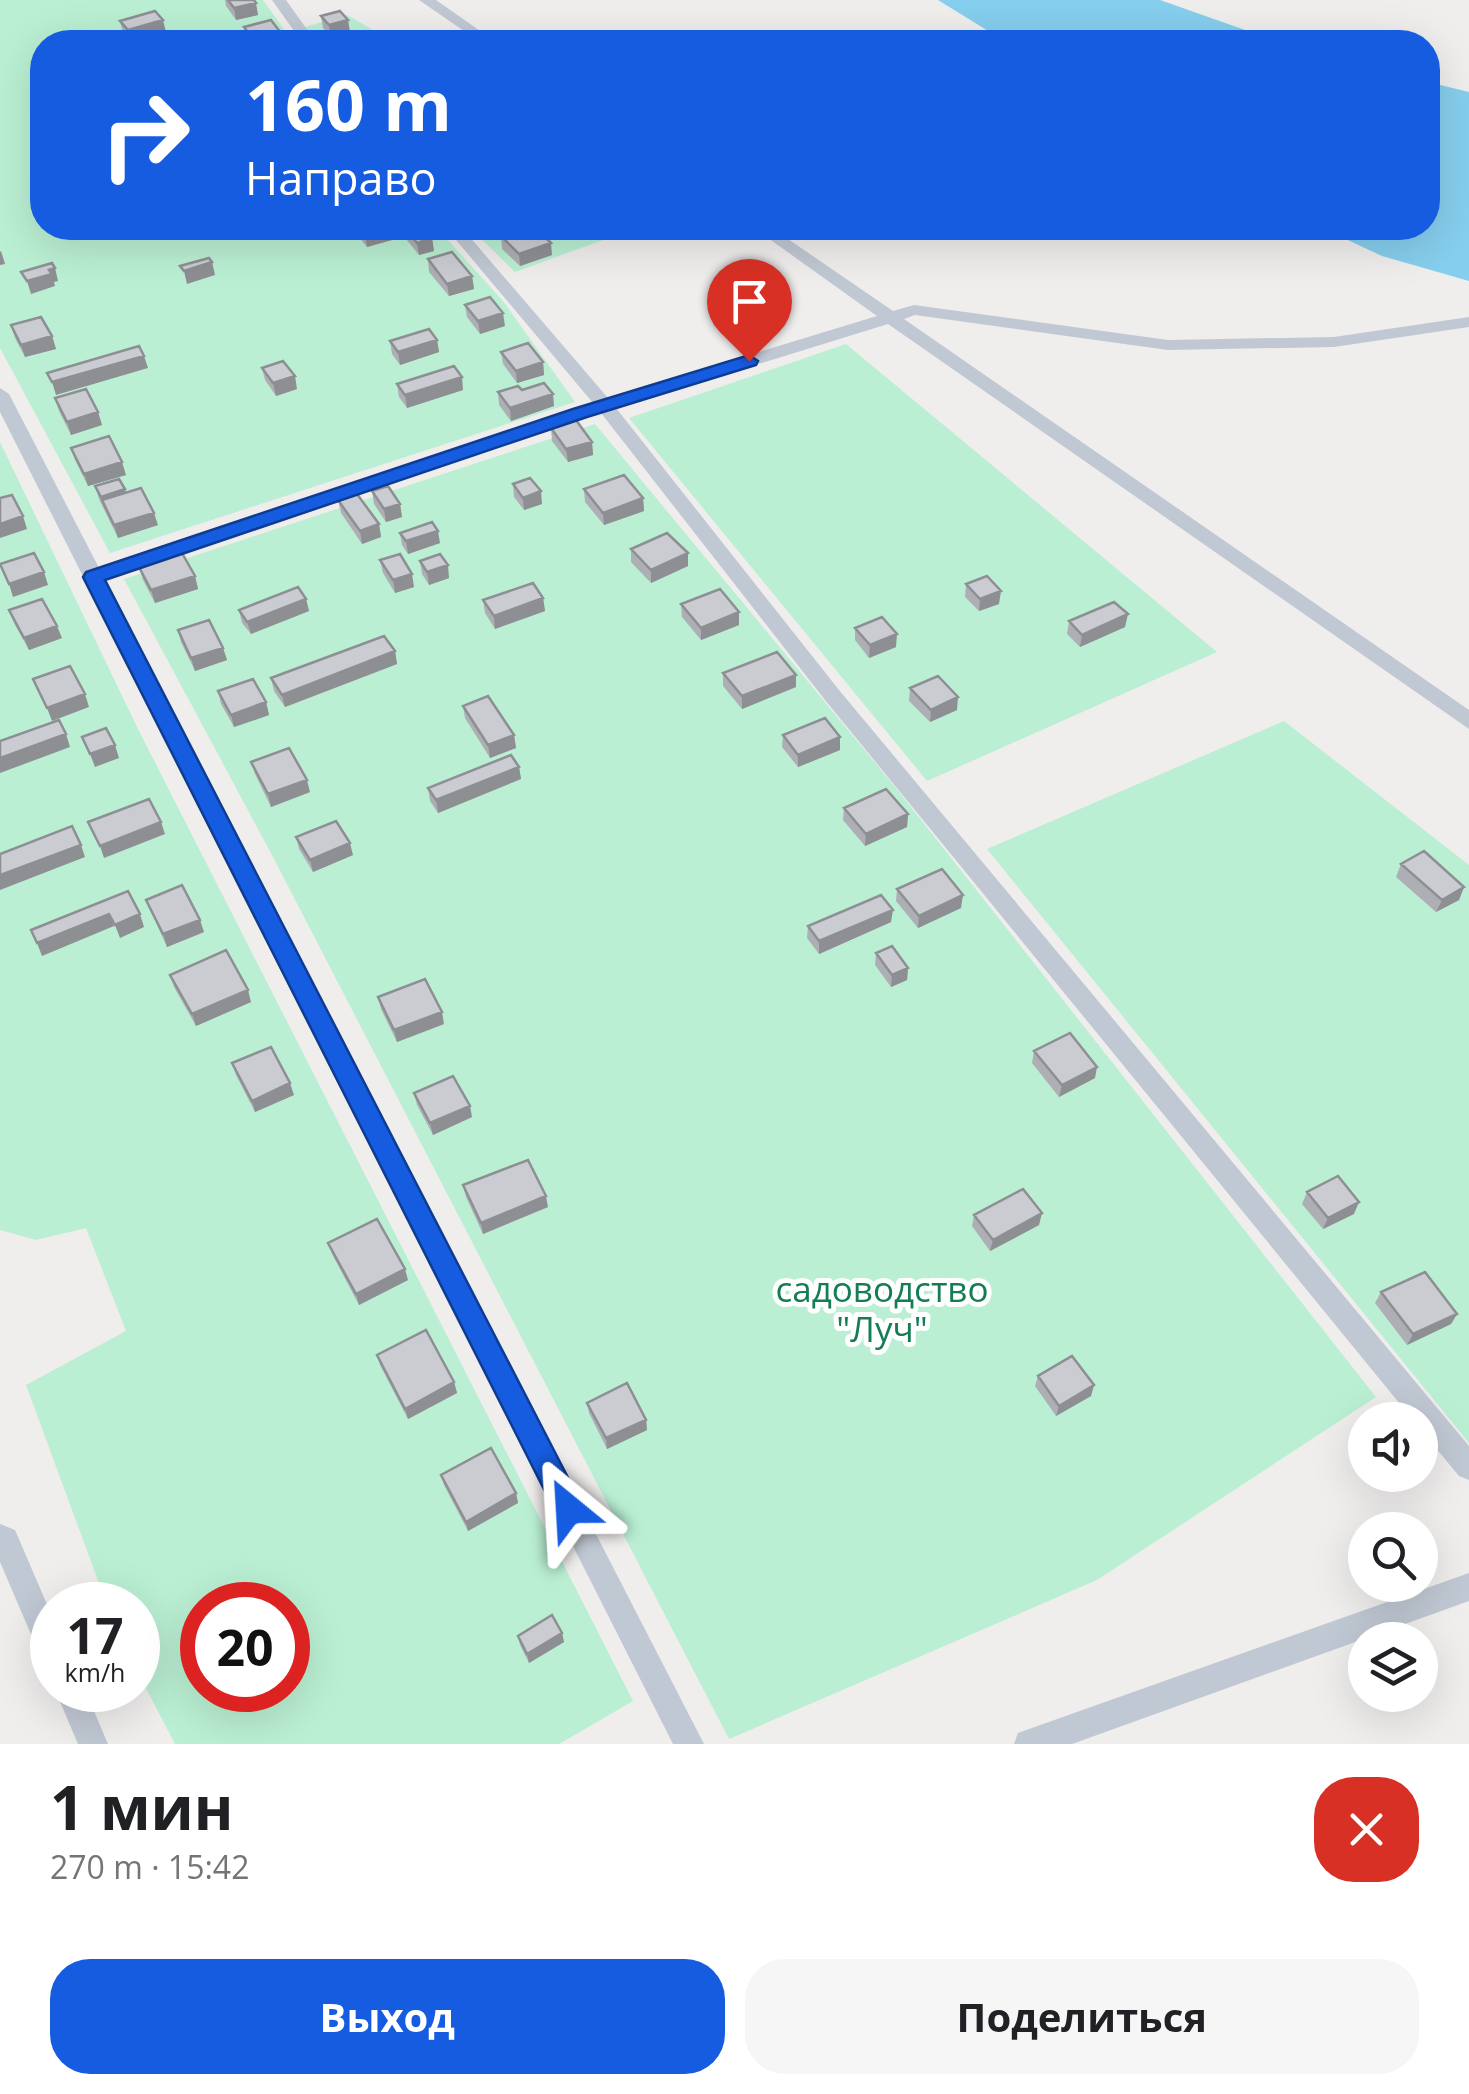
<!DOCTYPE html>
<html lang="ru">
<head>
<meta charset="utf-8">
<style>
  body { margin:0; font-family:"Open Sans",sans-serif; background:#f6f6f6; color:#202124; height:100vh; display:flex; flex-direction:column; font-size:38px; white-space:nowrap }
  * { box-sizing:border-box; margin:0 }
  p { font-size:32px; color:#757577 }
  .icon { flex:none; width:55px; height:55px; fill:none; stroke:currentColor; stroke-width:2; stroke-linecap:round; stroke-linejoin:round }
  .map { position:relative; height:1744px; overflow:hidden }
  .details { display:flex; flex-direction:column; background:#fff; flex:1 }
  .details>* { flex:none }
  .guide { position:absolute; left:30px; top:30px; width:1410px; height:210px; border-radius:40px; box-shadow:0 10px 40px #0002; background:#165ce1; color:#fff; overflow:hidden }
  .buttons { position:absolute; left:1348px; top:1402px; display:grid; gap:20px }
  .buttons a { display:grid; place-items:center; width:90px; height:90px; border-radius:50%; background:#fff; box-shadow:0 10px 40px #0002; font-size:50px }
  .speed { position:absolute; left:30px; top:1582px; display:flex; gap:20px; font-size:50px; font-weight:700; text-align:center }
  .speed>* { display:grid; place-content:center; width:130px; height:130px; border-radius:50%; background:#fff; box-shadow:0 10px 40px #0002; line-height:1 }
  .speed small { font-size:25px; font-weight:400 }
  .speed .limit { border:15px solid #d22; background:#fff; color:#111 }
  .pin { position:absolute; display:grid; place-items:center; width:85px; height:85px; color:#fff; margin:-102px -42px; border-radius:50% 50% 50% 0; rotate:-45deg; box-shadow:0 0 10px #0007 }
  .pin .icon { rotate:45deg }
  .me { position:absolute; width:110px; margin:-55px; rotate:333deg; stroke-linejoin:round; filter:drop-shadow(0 0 8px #0008) }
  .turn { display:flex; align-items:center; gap:35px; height:210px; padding:0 50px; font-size:45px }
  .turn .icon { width:130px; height:130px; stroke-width:2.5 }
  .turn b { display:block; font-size:70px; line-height:85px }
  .round { display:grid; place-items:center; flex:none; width:105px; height:105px; border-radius:40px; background:#f6f6f6 }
  .summary { display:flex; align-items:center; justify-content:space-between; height:170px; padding:0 50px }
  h1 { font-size:60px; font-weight:700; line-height:75px }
  .cta { display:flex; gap:20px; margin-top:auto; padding:20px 50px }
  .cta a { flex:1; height:115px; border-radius:40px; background:#165ce1; color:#fff; font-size:40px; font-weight:700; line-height:115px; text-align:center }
  .cta a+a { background:#f6f6f6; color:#202124 }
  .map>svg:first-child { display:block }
  .green { fill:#baefd3; fill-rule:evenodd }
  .water { fill:#86ceed }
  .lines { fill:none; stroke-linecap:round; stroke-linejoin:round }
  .service { fill:#c0c8d3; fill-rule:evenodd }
  .wall { fill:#aeafb5 }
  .shaded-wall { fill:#8d8f93 }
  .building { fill:#caccd2; stroke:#8d8f93; stroke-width:2.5 }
  .route { fill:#165ce1; stroke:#0e3c92; stroke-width:2.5 }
  .labels { text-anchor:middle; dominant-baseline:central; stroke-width:10; stroke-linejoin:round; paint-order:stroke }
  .park-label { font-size:35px; fill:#157d53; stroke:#fff }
</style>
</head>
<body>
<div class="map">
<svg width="1469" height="1744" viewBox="0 0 1469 1744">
  <rect width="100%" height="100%" fill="#f0eded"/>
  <path class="green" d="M0 0H263L293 42H42V228H437L503 301 575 402 110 553 0 348Z
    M347 15 394 42H317L305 27Z
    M470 228H636L515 272Z
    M846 344 1217 652 927 781 629 418Z
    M595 424 896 788 1376 1397 1097 1580 729 1739 272 855 124 579Z
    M0 442 138 729 633 1701 559 1744H175L138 1673V1605H107L26 1385 126 1331 86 1228 36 1240 0 1230ZM202 1605H288V1690H202Z
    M1284 721 1469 865V1443L987 849Z"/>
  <path class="water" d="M938 0H1160L1279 42H1006Z
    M1428 82 1469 92V281L1382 256 1322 228H1428Z"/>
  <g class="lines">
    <path class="service" d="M272 0H286L316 42H302Z
      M419 0H436L496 42H480Z
      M446 228H462L608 398 877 316 754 228H772L893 311 914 305 1168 340 1334 337 1469 317V327L1334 347 1168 350 915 315 904 319 1469 710V729L888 324 616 408 839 690 1469 1446V1480L1459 1476 1420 1429V1420H1413L825 700 601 413 105 580 704 1744H673L0 412V388L9 394 99 568 593 403Z
      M0 1524 15 1530 52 1616V1665L42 1660 0 1562Z
      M1469 1573V1601L1072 1744H1014L1018 1733 1029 1729Z
      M55 1690H85L108 1744H78Z"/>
  </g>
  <path class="wall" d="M225 0H254L258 15 236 20 226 6Z
    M321 16 350 32 331 37 323 28Z
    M120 21 166 32 131 42 123 33Z
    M244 27 281 33 283 42H249L246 39Z
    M358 228H397L399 238 367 247 359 237Z
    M404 228 432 238 434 251 419 255 406 239Z
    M501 236 552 255 520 266 502 249Z
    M428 259 472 276 474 289 449 296 429 272Z
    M465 305 505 326 480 334 467 317Z
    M11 325 52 336 56 349 25 357 15 338Z
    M437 340 439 352 400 365 392 354 390 341Z
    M501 352 543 362 544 375 517 383 503 364Z
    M262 368 297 389 276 396 265 380Z
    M397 384 463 390 407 408 399 397Z
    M522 390 554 406 511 421 499 405 498 392Z
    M55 398 98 412 102 425 71 435 59 411Z
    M551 428 592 442 593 455 568 462 552 441Z
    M71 448 126 475 88 486 75 460Z
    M513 484 542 504 524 510 514 497Z
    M95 486 126 493 158 525 118 538 99 499Z
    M584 489 643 498 644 511 604 525 585 502Z
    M372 491 400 504 402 517 386 522 374 504Z
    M338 500 379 524 381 537 362 544 341 513Z
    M400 533 440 543 408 554 402 545Z
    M631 549 688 553V566L651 583 631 562Z
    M380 560 414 587 395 593 383 573Z
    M420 561 449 578 429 585 422 574Z
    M139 567 195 576 198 589 155 603 143 580Z
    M966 584 999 604 979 611 965 597Z
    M543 598 545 611 495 629 485 613 483 600Z
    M306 599 309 611 251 634 242 623 239 610Z
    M681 604 739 625 701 640 682 617Z
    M9 610 62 638 29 650 14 623Z
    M1069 621 1125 627 1080 647 1067 634Z
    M855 628 896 647 869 658 855 640Z
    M178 630 223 648 227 660 195 671 181 642Z
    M395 651 397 664 285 707 274 691 271 678Z
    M723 673 796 675V687L742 709 723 686Z
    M910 688 957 710 930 722 909 701Z
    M218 691 266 702 269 715 234 727 221 704Z
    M463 706 514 735 516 748 490 758 465 718Z
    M783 735 840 737V750L798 767 782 747Z
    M251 762 310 792 271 807 255 774Z
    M519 767 521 779 438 813 430 801 428 788Z
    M844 808 908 814 907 827 865 846 843 820Z
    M296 837 353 855 313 872 299 849Z
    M1401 864 1464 887 1459 900 1436 912 1396 877Z
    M897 889 961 908 918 928 896 901Z
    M146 900 204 932 167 947Z
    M891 922 819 954 807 938 808 926Z
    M876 953 908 968 907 980 891 987 875 965Z
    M170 975 251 1002 196 1026 174 987Z
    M378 997 444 1024 397 1042 381 1009Z
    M1034 1051 1095 1078 1059 1097 1032 1063Z
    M232 1063 294 1095 255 1112 236 1075Z
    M414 1093 472 1117 433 1135 417 1105Z
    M463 1185 548 1207 483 1234 466 1197Z
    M1307 1192 1354 1214 1323 1229 1302 1204Z
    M974 1215 1039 1225 990 1251 972 1226Z
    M328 1243 408 1280 359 1305 332 1254Z
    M1381 1292 1457 1314 1451 1324 1407 1345 1375 1303Z
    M377 1355 454 1382 457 1393 408 1419 380 1365Z
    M1038 1376 1094 1385 1091 1396 1056 1416 1035 1386Z
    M587 1403 646 1420 647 1430 607 1449 589 1413Z
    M441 1475 516 1493 518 1503 468 1531 444 1485Z
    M562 1633 564 1642 529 1663 520 1645 518 1636Z"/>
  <path class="shaded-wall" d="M256 3 258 15 236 20 234 8Z
    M163 20 166 32 131 42 128 30Z
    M348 20 350 32 331 37 329 25Z
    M281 33 283 42H255L254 40Z
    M389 228H397L399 238 367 247 365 234Z
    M432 238 434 251 419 255 417 243Z
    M551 243 552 255 520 266 519 254Z
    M1 251 5 264 0 265V252Z
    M212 262 215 275 187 284 184 271Z
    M55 268 58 281 54 282 55 286 31 294 27 281Z
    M472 276 474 289 449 296 447 284Z
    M503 313 505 326 480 334 478 321Z
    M52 336 56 349 25 357 21 345Z
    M437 340 439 352 400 365 398 352Z
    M144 356 148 368 56 395 52 382Z
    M543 362 544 375 517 383 516 371Z
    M295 376 297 389 276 396 273 383Z
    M462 377 463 390 407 408 405 395Z
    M553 394 554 406 511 421 510 408Z
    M98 412 102 425 71 435 67 422Z
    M592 442 593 455 568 462 566 449Z
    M122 462 126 475 88 486 84 474Z
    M125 489 129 502H102L101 497Z
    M541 491 542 504 524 510 523 498Z
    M643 498 644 511 604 525 603 513Z
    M400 504 402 517 386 522 384 509Z
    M154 513 158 525 118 538 114 525Z
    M23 516 27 529 0 538V524Z
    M379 524 381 537 362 544 360 531Z
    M438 531 440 543 408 554 406 541Z
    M688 553V566L651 583V570Z
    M448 565 449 578 429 585 427 572Z
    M44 572 48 585 13 597 9 584Z
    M412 574 414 587 395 593 393 580Z
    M195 576 198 589 155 603 151 590Z
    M1001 591 999 604 979 611 980 599Z
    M543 598 545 611 495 629 494 616Z
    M306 599 309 611 251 634 247 622Z
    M739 612V625L701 640V628Z
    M1128 614 1125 627 1080 647 1082 635Z
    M57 626 62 638 29 650 24 638Z
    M897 634 896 647 869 658 870 645Z
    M223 648 227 660 195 671 191 658Z
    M395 651 397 664 285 707 282 695Z
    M796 675V687L742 709V696Z
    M85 694 89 707 52 721 47 708Z
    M958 697 957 710 930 722 931 710Z
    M266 702 269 715 234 727 231 715Z
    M66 734 70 747 0 773V758Z
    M514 735 516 748 490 758 488 745Z
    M840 737V750L798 767V755Z
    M115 745 119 758 95 767 90 754Z
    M519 767 521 779 438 813 436 800Z
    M307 780 310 792 271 807 268 794Z
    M908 814 907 827 865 846 866 834Z
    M161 822 165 834 104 858 100 846Z
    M350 843 353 855 313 872 310 860Z
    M81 845 85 857 0 890V875Z
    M1464 887 1459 900 1436 912 1442 900Z
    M963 895 961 908 918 928 919 916Z
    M893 910 891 922 819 954V941Z
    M109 914 114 926 42 956 37 943Z
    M140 914 144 927 120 938 115 925Z
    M200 920 204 932 167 947 163 934Z
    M908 968 907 980 891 987 892 975Z
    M248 990 251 1002 196 1026 192 1014Z
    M442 1012 444 1024 397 1042 394 1030Z
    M1097 1067 1095 1078 1059 1097 1062 1085Z
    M290 1083 294 1095 255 1112 252 1101Z
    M470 1106 472 1117 433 1135 430 1123Z
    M546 1196 548 1207 483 1234 481 1223Z
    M1359 1202 1354 1214 1323 1229 1328 1218Z
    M1042 1213 1039 1225 990 1251 993 1240Z
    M405 1269 408 1280 359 1305 356 1294Z
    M1457 1314 1451 1324 1407 1345 1413 1334Z
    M454 1382 457 1393 408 1419 405 1409Z
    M1094 1385 1091 1396 1056 1416 1059 1406Z
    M646 1420 647 1430 607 1449 606 1438Z
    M516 1493 518 1503 468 1531 466 1522Z
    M562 1633 564 1642 529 1663 527 1654Z"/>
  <path class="building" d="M228 0H254L256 3 234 8Z
    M155 11 163 20 128 30 120 21Z
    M340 11 348 20 329 25 321 16Z
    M271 20 281 33 254 40 244 27Z
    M245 39 248 42H230Z
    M360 228H389L365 234Z
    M405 228H423L432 238 417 243Z
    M527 228H536L551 243 519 254 501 236Z
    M452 252 472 276 447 284 428 259Z
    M209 258 212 262 184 271 180 266Z
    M52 263 55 268 49 270 52 274 27 281 21 272Z
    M490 297 503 313 478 321 465 305Z
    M41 317 52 336 21 345 11 325Z
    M429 329 437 340 398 352 390 341Z
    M528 343 543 362 516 371 501 352Z
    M139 346 144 356 52 382 47 373Z
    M283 361 295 376 273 383 262 368Z
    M454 366 462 377 405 395 397 384Z
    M544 383 553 394 510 408 498 392 518 386 522 390Z
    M86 389 98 412 67 422 55 398Z
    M576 420 592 442 566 449 551 428Z
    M109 436 122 462 84 474 71 448Z
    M624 475 643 498 603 513 584 489Z
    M530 478 541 491 523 498 513 484Z
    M119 479 125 489 101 497 95 486Z
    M388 486 400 504 384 509 372 491Z
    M141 488 154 513 114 525 102 500Z
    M357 494 379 524 360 531 338 500Z
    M12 495 23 516 0 524V498Z
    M432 522 438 531 406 541 400 533Z
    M667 533 688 553 651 570 631 549Z
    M34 553 44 572 9 584 0 564Z
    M182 553 195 576 151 590 139 567Z
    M400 554 412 574 393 580 380 560Z
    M440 554 448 565 427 572 420 561Z
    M987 576 1001 591 980 599 966 584Z
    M533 583 543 598 494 616 483 600Z
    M298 587 306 599 247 622 239 610Z
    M720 589 739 612 701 628 681 604Z
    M42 599 57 626 24 638 9 610Z
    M1114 602 1128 614 1082 635 1069 621Z
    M882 617 897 634 870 645 855 628Z
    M209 620 223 648 191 658 178 630Z
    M384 636 395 651 282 695 271 678Z
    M777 652 796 675 742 696 723 673Z
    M70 666 85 694 47 708 33 679Z
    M938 676 958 697 931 710 910 688Z
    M253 679 266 702 231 715 218 691Z
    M488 696 514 735 488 745 463 706Z
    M825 718 840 737 798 755 783 735Z
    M59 720 66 734 0 758V741Z
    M106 728 115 745 90 754 82 737Z
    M289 748 307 780 268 794 251 762Z
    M511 755 519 767 436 800 428 788Z
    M886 789 908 814 866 834 844 808Z
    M149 799 161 822 100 846 88 822Z
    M336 821 350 843 310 860 296 837Z
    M72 826 81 845 0 875V854Z
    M1424 851 1464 887 1442 900 1401 864Z
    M942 869 963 895 919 916 897 889Z
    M182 885 200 920 163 934 146 900Z
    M128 891 140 914 115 925 109 914 37 943 31 930Z
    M881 895 893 910 819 941 808 926Z
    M892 946 908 968 892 975 876 953Z
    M226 950 248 990 192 1014 170 975Z
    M425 979 442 1012 394 1030 378 997Z
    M1070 1033 1097 1067 1062 1085 1034 1051Z
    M271 1047 290 1083 252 1101 232 1063Z
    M453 1076 470 1106 430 1123 414 1093Z
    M528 1160 546 1196 481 1223 463 1185Z
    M1338 1176 1359 1202 1328 1218 1307 1192Z
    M1023 1189 1042 1213 993 1240 974 1215Z
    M377 1219 405 1269 356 1294 328 1243Z
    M1425 1272 1457 1314 1413 1334 1381 1292Z
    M426 1330 454 1382 405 1409 377 1355Z
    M1072 1356 1094 1385 1059 1406 1038 1376Z
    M627 1383 646 1420 606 1438 587 1403Z
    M491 1448 516 1493 466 1522 441 1475Z
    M552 1615 562 1633 527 1654 518 1636Z"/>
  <path class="route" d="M749 355 758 361 756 365 587 417 105 580 579 1499 583 1509 579 1519 569 1523 559 1519 83 577 86 572 573 409Z"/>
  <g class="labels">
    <g class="park-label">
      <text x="882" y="1288">садоводство<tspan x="882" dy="40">"Луч"</tspan></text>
    </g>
  </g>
</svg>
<div class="buttons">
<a><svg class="icon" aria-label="sound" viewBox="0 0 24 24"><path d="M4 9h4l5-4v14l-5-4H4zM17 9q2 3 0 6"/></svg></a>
<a><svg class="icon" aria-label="search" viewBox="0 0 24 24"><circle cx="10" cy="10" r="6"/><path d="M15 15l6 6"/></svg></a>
<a><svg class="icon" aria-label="layers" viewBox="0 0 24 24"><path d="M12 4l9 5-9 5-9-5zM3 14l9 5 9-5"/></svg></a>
</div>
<div class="speed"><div>17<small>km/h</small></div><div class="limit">20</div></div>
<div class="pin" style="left:749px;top:361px;background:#d93025"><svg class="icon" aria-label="arrive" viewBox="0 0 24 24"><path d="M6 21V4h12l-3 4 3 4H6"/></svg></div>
<svg class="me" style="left:569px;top:1509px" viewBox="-20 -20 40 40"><path d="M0-17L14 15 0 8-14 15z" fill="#165ce1" stroke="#fff" stroke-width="4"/></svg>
<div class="guide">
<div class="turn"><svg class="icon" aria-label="right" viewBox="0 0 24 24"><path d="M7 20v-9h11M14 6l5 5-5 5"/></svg><div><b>160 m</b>Направо</div></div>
</div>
</div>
<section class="details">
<div class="summary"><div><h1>1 мин</h1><p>270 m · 15:42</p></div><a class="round" style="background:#d93025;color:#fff"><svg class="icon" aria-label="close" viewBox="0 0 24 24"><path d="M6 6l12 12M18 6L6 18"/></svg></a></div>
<div class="cta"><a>Выход</a><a>Поделиться</a></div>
</section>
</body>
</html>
